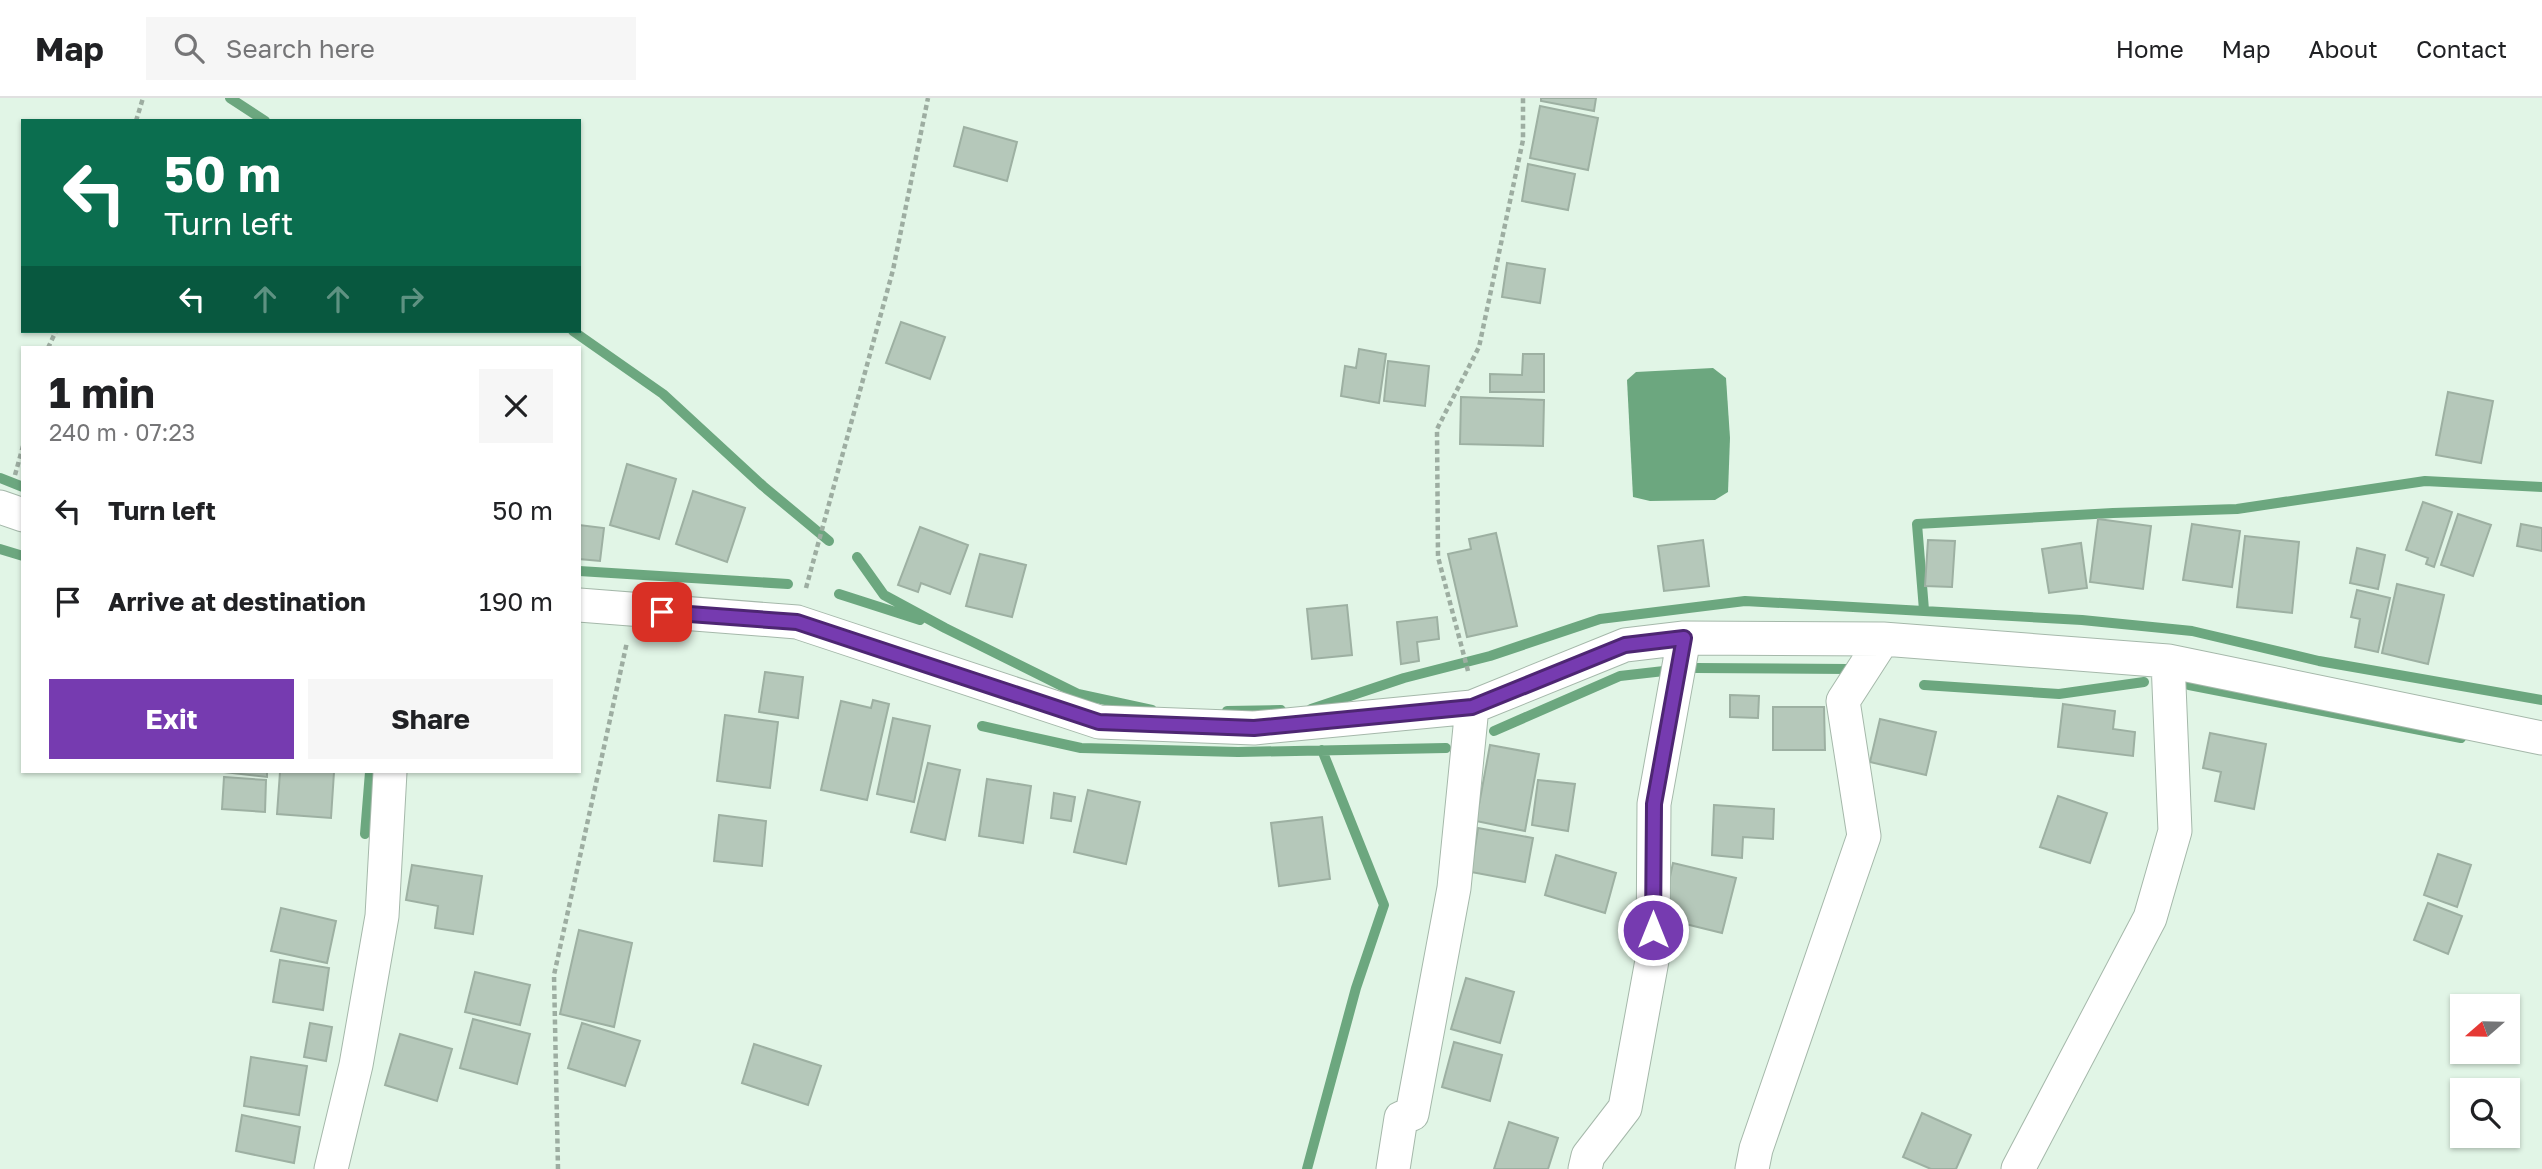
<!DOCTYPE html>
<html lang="en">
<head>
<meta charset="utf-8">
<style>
  body { margin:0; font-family:"Golos Text",sans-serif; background:#f6f6f6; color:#202124; height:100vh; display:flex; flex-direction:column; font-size:26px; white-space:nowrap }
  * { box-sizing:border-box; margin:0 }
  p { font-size:23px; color:#757577 }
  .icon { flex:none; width:38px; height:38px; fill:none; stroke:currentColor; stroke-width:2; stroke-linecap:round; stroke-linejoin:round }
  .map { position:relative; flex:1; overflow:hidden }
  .panel { position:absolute; left:21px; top:248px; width:560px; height:427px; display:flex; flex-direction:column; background:#fff; border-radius:0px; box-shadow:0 2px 5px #0004 }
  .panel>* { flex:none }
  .hud { position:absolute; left:21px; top:21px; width:560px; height:214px; border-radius:0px; box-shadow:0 2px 5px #0004; background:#0b6e4f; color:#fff; overflow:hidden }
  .needle { width:46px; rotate:250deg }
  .fabs { position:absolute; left:2450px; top:896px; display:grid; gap:14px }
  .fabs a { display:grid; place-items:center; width:70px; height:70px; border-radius:0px; background:#fff; box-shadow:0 2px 5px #0004; font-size:35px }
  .pin { position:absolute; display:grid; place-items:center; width:60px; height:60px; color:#fff; margin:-30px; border-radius:14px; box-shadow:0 4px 10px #0006 }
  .me { position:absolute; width:77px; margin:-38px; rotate:0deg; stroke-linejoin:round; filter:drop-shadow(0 0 5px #0008) }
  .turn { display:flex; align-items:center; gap:24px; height:147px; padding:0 28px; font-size:32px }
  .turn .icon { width:91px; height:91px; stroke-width:2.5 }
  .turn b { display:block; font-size:49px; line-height:60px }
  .lanes { display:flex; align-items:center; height:66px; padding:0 28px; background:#0003; justify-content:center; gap:35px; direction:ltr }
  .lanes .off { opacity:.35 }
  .round { display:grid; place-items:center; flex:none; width:74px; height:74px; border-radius:0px; background:#f6f6f6 }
  .headline { display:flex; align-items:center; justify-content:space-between; height:119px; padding:0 28px }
  h1 { font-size:42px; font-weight:700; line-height:52px }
  .cta { display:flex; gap:14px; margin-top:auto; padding:14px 28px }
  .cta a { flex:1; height:80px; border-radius:0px; background:#763bb0; color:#fff; font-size:28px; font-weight:700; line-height:80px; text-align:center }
  .cta a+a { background:#f6f6f6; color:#202124 }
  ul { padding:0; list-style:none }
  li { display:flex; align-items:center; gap:21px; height:91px; padding:0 28px }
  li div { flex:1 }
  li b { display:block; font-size:26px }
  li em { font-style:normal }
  header { display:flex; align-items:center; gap:42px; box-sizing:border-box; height:98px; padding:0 35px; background:#fff; border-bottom:2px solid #e0e0e0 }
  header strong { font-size:33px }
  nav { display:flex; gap:38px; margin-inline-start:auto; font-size:24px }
  .search { width:490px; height:63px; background:#f6f6f6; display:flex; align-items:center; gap:18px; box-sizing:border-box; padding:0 24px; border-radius:0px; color:#757577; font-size:26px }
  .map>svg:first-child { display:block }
  .water { fill:#6ca77f }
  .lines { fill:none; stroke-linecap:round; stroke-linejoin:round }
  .stream { stroke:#6ca77f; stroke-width:10 }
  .building { fill:#b5c8ba; stroke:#9db0a2; stroke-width:2 }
  .street-casing { stroke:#a5b8aa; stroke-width:35 }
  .path { stroke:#9dada1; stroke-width:4.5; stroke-dasharray:5 3.5; stroke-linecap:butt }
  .street { stroke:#fff; stroke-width:33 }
  .route-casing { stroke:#4d2672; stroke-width:18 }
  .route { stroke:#763bb0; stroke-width:12 }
</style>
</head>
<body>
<header>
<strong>Map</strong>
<div class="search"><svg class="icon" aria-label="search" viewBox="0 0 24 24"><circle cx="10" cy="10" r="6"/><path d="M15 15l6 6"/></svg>Search here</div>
<nav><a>Home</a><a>Map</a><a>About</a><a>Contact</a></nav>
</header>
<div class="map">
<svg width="2542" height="1071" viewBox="0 0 2542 1071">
  <rect width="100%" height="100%" fill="#e1f5e6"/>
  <path class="water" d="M1713 270 1726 280 1730 340 1728 394 1715 402 1650 403 1633 399 1627 282 1636 274Z"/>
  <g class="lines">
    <path class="stream" d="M230 0 265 23
      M573 233 663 296 763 388 829 443
      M0 380 23 389
      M0 451 23 458
      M857 459 884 497 945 530 1078 596 1152 612
      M579 473 788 486
      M839 496 920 522
      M1924 512 1917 426 2113 415 2237 411 2425 383 2542 389
      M1695 570 1848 571
      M1924 587 2059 596 2144 584
      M2189 587 2461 640
      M1311 611 1404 580 1490 558 1600 521 1745 503 2082 522 2192 533 2319 563 2542 602
      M1227 613 1281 612
      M982 628 1081 650 1238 654 1446 650
      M1494 633 1620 578 1664 573
      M365 736 370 674
      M1307 1071 1356 890 1384 807 1322 652"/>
  </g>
  <path class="building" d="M1541 0H1596L1594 13 1541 3Z
    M1540 8 1598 20 1588 72 1530 60Z
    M964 29 1017 44 1007 83 954 68Z
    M1528 66 1575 76 1568 112 1522 103Z
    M1507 165 1545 171 1540 205 1502 199Z
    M901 224 945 239 930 281 886 265Z
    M1359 251 1386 256 1379 305 1341 298 1345 268 1356 270Z
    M1523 256H1544V294H1490V276L1522 277Z
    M1388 263 1429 268 1425 308 1384 303Z
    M2448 294 2493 303 2481 365 2436 357Z
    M1461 299 1544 302 1543 348 1460 346Z
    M627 366 676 381 659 441 610 427Z
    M693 393 745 410 727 464 676 446Z
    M2423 404 2452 414 2434 469 2426 466 2428 460 2406 452Z
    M2458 416 2491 427 2473 478 2441 467Z
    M2098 421 2151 428 2143 491 2090 484Z
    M2192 426 2240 433 2232 489 2183 482Z
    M2521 426 2542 430V453L2517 448Z
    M579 427 604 430 600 463 579 461Z
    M920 429 968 447 950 496 921 485 918 494 898 487Z
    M1496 435 1517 528 1467 539 1448 456 1471 451 1469 441Z
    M2245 438 2299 444 2292 515 2237 509Z
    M1703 442 1709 488 1664 493 1658 448Z
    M1928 442 1955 443 1952 489 1925 488Z
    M2081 445 2087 490 2049 495 2042 451Z
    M2357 450 2385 457 2378 491 2350 485Z
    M980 456 1026 467 1012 519 966 508Z
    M2397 486 2444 497 2428 566 2382 555Z
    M2357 492 2390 500 2378 554 2355 549 2360 521 2351 519Z
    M1347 507 1352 557 1312 561 1307 511Z
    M1437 519 1439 541 1417 544 1419 563 1401 566 1397 524Z
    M765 574 803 579 798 620 759 614Z
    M1730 597 1759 598 1758 620 1730 619Z
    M873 602 889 606 867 702 821 692 841 603 871 610Z
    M2063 606 2115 613 2113 631 2135 634 2133 658 2058 649Z
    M1773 609H1824L1825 652H1773Z
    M725 617 778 624 770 690 717 683Z
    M893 620 930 628 914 704 877 696Z
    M1880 621 1936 634 1926 677 1870 664Z
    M2210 635 2266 646 2254 711 2215 703 2221 674 2203 670Z
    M1490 647 1539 656 1525 733 1476 723Z
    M928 665 960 672 945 742 911 734Z
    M224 674H267V679Z
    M280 674H334L331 720 277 716Z
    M224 679 266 682 265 714 222 711Z
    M987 681 1031 688 1023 745 979 738Z
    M1538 682 1575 686 1568 733 1532 727Z
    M1088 692 1140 704 1126 766 1074 754Z
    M1054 695 1075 699 1071 723 1051 720Z
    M2058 698 2107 715 2090 765 2040 749Z
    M1714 707 1774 711 1773 741 1743 739 1742 760 1712 757Z
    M719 717 766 723 762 768 714 763Z
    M1322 719 1330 781 1279 788 1271 725Z
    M1478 730 1533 740 1525 784 1471 774Z
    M2438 756 2471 767 2457 809 2424 797Z
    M1556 757 1616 775 1605 815 1545 797Z
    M1673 765 1736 780 1722 835 1661 820Z
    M412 767 482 778 473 836 435 830 438 808 406 802Z
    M2428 805 2462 818 2448 856 2414 842Z
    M281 810 336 823 327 865 271 853Z
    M579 832 632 845 614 929 560 916Z
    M280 862 329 870 323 912 273 904Z
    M475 874 530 887 520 927 465 914Z
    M1466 880 1514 894 1500 945 1451 931Z
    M473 921 530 936 517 986 460 970Z
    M310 925 332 929 326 963 304 959Z
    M582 925 640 943 625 988 568 970Z
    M400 936 452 951 437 1003 385 987Z
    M1454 944 1502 957 1490 1003 1442 989Z
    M754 946 821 968 808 1007 742 985Z
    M251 959 307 968 299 1017 244 1008Z
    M1922 1015 1971 1037 1956 1071H1931L1903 1059Z
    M242 1017 300 1029 294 1065 236 1053Z
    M1509 1024 1558 1040 1548 1071H1494Z"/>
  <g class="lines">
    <defs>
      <path id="street" d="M0 409 23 417
        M579 507 797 524 1099 624 1254 630 1472 609 1625 547 1684 540 1883 541 2168 563 2542 640
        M331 1071 356 967 382 818 390 674
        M1393 1071 1401 1020 1412 1016 1454 790 1472 609
        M1585 1071 1588 1058 1625 1010 1653 857 1654 706 1684 540
        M1752 1071 1756 1051 1864 738 1843 603 1883 541
        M2018 1071 2150 820 2175 733 2168 563"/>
    </defs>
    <use href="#street" class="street-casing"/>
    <path class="path" d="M136 23 143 0
      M48 250 56 233
      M15 377 23 348
      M806 490 893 172 928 0
      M1468 573 1438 459 1437 331 1479 249 1523 42V0
      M558 1071 554 877 627 544"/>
    <use href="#street" class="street"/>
  </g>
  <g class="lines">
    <defs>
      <path id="route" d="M662 514 797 524 1099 624 1254 630 1472 609 1625 547 1684 540 1654 706 1653 832"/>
    </defs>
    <use href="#route" class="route-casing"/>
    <use href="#route" class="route"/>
  </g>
</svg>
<div class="fabs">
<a><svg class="needle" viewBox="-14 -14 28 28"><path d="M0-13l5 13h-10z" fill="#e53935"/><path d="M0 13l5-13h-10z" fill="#757577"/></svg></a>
<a><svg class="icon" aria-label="search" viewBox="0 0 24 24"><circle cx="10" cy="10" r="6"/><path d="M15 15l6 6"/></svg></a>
</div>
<div class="pin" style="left:662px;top:514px;background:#d93025"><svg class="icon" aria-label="arrive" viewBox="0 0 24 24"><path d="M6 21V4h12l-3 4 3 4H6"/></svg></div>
<svg class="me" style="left:1653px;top:832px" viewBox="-20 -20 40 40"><circle r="17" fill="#763bb0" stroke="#fff" stroke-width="3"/><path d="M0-11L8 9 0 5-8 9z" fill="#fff"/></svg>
<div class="hud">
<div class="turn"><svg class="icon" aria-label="left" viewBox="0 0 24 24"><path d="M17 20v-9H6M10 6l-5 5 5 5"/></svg><div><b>50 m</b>Turn left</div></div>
<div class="lanes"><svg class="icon" aria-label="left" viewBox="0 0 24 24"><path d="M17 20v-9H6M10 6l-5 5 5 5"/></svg><svg class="icon off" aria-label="ahead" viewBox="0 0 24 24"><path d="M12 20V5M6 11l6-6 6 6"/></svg><svg class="icon off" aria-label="ahead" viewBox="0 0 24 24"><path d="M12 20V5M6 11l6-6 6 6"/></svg><svg class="icon off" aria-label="right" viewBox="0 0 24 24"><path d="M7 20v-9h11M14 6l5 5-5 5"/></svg></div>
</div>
<section class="panel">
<div class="headline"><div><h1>1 min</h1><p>240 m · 07:23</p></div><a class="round"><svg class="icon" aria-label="close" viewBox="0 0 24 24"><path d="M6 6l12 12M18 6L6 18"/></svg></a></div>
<ul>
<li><svg class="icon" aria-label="left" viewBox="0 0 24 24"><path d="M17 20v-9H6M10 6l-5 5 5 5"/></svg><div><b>Turn left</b></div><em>50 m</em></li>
<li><svg class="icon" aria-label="arrive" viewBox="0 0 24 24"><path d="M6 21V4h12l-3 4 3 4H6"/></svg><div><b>Arrive at destination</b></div><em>190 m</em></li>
</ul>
<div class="cta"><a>Exit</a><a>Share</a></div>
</section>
</div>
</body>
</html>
